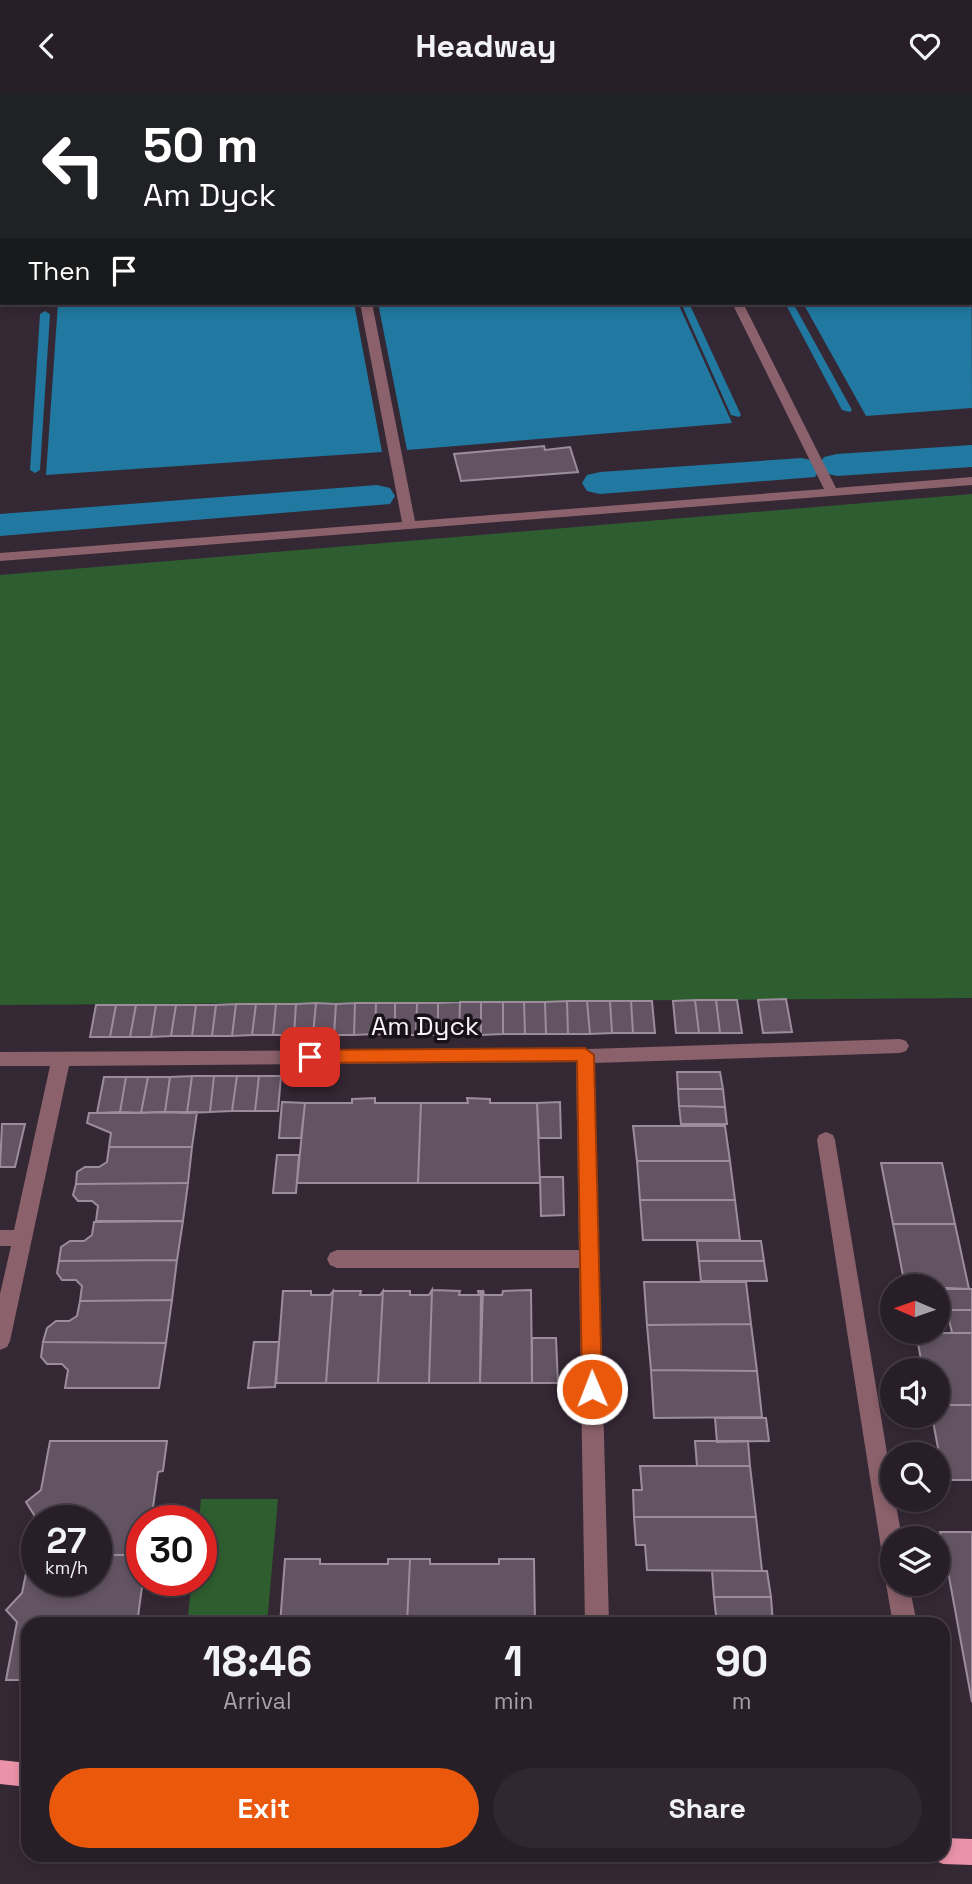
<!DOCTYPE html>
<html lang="en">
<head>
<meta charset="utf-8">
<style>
  body { margin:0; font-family:"Space Grotesk",sans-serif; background:#302730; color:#f1f3f6; height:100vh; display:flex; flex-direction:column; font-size:26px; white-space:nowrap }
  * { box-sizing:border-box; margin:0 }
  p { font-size:23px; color:#a5a2a8 }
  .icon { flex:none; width:38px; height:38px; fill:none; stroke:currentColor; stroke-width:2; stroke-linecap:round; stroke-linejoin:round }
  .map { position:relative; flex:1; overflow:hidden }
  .sheet { position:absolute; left:21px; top:1526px; width:929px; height:245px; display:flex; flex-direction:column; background:#281e28; border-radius:21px; box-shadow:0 4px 10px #0003,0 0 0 2px #443c45 }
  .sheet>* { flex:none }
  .guide { position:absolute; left:0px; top:0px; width:973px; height:214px; box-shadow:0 4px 10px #0003,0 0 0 2px #443c45; background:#202124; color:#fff; overflow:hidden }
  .needle { width:46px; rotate:272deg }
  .fabs { position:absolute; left:880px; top:1183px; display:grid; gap:14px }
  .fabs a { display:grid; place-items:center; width:70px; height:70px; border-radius:50%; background:#281e28; box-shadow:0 4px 10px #0003,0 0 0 2px #443c45; font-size:35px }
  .speed { position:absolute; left:21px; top:1414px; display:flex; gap:14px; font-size:35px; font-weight:700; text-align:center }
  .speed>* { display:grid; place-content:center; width:91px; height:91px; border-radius:50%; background:#281e28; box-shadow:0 4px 10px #0003,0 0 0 2px #443c45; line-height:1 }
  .speed small { font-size:18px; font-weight:400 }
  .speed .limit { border:10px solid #d22; background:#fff; color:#111 }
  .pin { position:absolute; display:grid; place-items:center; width:60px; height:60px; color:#fff; margin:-30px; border-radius:14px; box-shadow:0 4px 10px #0006 }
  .me { position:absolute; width:77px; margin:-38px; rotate:359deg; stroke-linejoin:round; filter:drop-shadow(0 0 5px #0008) }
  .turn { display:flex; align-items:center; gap:24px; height:147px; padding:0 28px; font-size:32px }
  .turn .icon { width:91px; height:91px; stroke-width:2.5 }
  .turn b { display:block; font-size:49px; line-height:60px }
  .then { display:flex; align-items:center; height:66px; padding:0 28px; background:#0003; gap:14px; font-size:26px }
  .eta { display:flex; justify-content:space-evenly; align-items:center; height:119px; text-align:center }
  .eta b { font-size:42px; font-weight:700; line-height:49px }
  .button { display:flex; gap:14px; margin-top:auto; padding:14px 28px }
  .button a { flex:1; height:80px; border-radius:42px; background:#ea580c; color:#fff; font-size:28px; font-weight:700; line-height:80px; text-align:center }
  .button a+a { background:#302730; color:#f1f3f6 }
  header { display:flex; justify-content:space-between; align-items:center; height:91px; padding:0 28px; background:#281e28; font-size:32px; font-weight:700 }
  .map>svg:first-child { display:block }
  .green { fill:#2e5e2f }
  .water { fill:#2179a1 }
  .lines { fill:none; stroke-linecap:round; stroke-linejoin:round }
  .stream { fill:#2179a1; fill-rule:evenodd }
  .canal { fill:#2179a1; fill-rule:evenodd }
  .building { fill:#635463; stroke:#9c8c9c; stroke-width:2 }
  .minor { fill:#8b616b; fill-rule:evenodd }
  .major { fill:#e992a8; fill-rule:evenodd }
  .route { fill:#ea580c; stroke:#983908; stroke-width:2 }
  .labels { text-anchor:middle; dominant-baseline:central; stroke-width:7; stroke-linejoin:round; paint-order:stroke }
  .street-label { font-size:26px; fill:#fbf2fb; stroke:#191319 }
</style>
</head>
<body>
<header><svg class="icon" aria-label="back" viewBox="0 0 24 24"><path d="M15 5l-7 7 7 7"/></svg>Headway<svg class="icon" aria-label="heart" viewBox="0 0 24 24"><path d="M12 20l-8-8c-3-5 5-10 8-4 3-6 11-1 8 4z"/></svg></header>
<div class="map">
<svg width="972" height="1793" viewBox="0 0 972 1793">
  <rect width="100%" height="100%" fill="#352835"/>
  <path class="green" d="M972 403V907L0 914V484Z
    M201 1408H278L267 1533H187L192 1489H201V1430H199Z"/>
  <path class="water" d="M971 53 972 317 866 325 803 212H971Z
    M58 212H354L382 361 46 384Z
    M378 212H678L732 332 407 359Z"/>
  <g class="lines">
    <path class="stream" d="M44 0H52V2H44Z
      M57 0H65V2H57Z
      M586 0H594L595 2H587Z
      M598 0H606L607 2H599Z
      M656 0H664L665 2H657Z
      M669 0H677L678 2H670Z
      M681 212H689L741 324 739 326 731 324Z
      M785 212H793L852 319 850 321 842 319Z
      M45 220 50 223 40 379 35 382 30 379 40 223Z"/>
    <path class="canal" d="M972 354V376L837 385 824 382 819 374 824 366 837 363Z
      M802 367 815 370 820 378 815 386 600 403 587 400 582 392 587 384 600 381Z
      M377 394 390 397 395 405 390 413 0 445V423Z"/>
  </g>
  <path class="building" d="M544 355 545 359 570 356 578 381 461 390 454 363Z
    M786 908 792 941 763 942 758 909Z
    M695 909 699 942H676L673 910Z
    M695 909H716L720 942H699Z
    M716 909H737L742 942H720Z
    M567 910 568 943H546L545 911Z
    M567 910H587L590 943H568Z
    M587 910H610L612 942 590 943Z
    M610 910H631L633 942H612Z
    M631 910H652L655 942H633Z
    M460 911H481V944H459Z
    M460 911 459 944H438V912Z
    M481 911H503V943L481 944Z
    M503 911H524L525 943H503Z
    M524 911H545L546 943H525Z
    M316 912 313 944H294L296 913Z
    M316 912 336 913 334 944H313Z
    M355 912 354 944H334L336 913Z
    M355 912H376L375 943 354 944Z
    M376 912H395V944L375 943Z
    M395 912H417L416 944H395Z
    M417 912H438V944H416Z
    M236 913 232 945H212L216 914Z
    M236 913H256L252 944 232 945Z
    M256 913H276L273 944H252Z
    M276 913H296L294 944H273Z
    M96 914H116L110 946H90Z
    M116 914H136L130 946H110Z
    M136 914H156L151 946H130Z
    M156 914H176L171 945 151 946Z
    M176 914H196L192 945H171Z
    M196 914H216L212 945H192Z
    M677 981H720L723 998H678Z
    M192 985 187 1022 165 1021 170 986Z
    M192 985H214L210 1021 187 1022Z
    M214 985H237L232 1020 210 1021Z
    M237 985H259L255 1020H232Z
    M259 985H281L278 1020H255Z
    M104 986H126L120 1021 97 1022Z
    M126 986H148L141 1022 120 1021Z
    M148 986H170L165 1021 141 1022Z
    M678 998H723L725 1016 679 1015Z
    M375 1007V1012H421L418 1092H297L305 1012H352V1008Z
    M467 1007 490 1008V1012H537L540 1092H418L421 1012H468Z
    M282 1011 305 1012 301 1047H279Z
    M560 1011 561 1047H539L537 1012Z
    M679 1015 725 1016 727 1033H681Z
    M197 1021 192 1056H109L111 1042 87 1032 89 1022Z
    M2 1033H25L15 1076H0Z
    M633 1035H725L730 1070H637Z
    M109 1056H192L188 1092 76 1093 77 1081 85 1076H99L107 1071Z
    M277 1064H299L296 1102H273Z
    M637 1070H730L735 1109H640Z
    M881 1072H942L955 1133H893Z
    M540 1086H563L564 1124 541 1125Z
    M188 1092 183 1130H96L98 1115 92 1110H78L73 1104 76 1093Z
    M640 1109H735L740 1149H643Z
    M183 1130 177 1169 59 1170 61 1156 70 1150H84L92 1144 94 1131Z
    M893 1133H955L969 1198 905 1195Z
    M697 1150H761L764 1170H699Z
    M177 1169 172 1209 80 1210 82 1195 76 1189H62L57 1182 59 1170Z
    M699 1170H764L767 1190H701Z
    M644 1191H746L751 1233 647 1234Z
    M943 1198H972V1219H947Z
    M432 1199 460 1200 459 1204H479L478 1200H481L480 1292H429Z
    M432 1199 429 1292H378L383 1200H410V1204H429Z
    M483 1199 484 1204H502L503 1200 531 1199 532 1292H480Z
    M283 1200H311V1204H330L333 1200 326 1292H276Z
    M333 1200H361L360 1204H380L383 1200 378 1292H326Z
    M172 1209 166 1252 43 1251 47 1237 56 1230H69L77 1225 80 1210Z
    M947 1219H972V1242H952Z
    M751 1233 757 1280 651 1279 647 1234Z
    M916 1242H972V1314H938V1279H923Z
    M532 1247H556L558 1292H532Z
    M43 1251 166 1252 159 1297H65L68 1279 62 1273H47L41 1266Z
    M254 1251H279L275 1296 248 1297Z
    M651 1279 757 1280 762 1326 654 1327Z
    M938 1314H972V1389H944L932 1325H938Z
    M715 1327H766L769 1350 717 1351Z
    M50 1350H167L163 1380 158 1381 151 1430H142V1464H96V1430H37V1463H30L36 1427 26 1411 41 1399Z
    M695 1350H748L750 1375H697Z
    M640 1375H750L756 1426H634L633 1399H642Z
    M634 1426H756L762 1480 647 1479 645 1454H636Z
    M940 1441H972V1611L945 1464Z
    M30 1463H37V1489H96V1464H142L143 1489 137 1533H28V1589H6L17 1531 6 1519 22 1502Z
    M285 1468H320V1473H388V1468H410L407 1533H280Z
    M410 1468H430V1473H499V1468H534L535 1533H407Z
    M712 1480H767L771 1506H714Z
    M714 1506H771L773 1533H717Z"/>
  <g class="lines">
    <path class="minor" d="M14 0H24V2H14Z
      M319 0H329V2H320Z
      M627 0H637V2H628Z
      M947 0H957L958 2H949Z
      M971 20H972V26H971Z
      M0 144H2L0 165Z
      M360 212H372L415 430 824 398 732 212H743L836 397 972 386V394L0 470V462L402 431Z
      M900 948 906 950 909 955 906 960 900 962 594 972 609 1533H585L579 1177H337L330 1174 327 1168 330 1162 337 1159H579L576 971 69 975 10 1250 7 1256 0 1259V1203L11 1155H0V1139H14L50 975H0V961L588 958Z
      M826 1041 833 1044 835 1049 892 1392V1409H895L902 1447H892V1468L884 1465 881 1457 817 1049 819 1044Z
      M892 1484V1493H909L917 1533H893L886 1493Z"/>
    <path class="major" d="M0 1669 28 1672V1696L0 1693Z
      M943 1747 972 1748V1774L943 1773 934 1769 932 1764H943Z"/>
  </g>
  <path class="route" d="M585 957 594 964 602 1298 599 1305 592 1307 585 1305 582 1298 577 970 310 972 301 966 310 959Z"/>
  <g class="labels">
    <g class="street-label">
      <text x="425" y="935">Am Dyck</text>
    </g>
  </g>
</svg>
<div class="fabs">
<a><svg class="needle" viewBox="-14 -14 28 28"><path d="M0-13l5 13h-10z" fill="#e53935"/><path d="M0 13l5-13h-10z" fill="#a5a2a8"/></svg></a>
<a><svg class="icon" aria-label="sound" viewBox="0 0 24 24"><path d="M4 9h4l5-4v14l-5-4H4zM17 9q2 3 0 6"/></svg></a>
<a><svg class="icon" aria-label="search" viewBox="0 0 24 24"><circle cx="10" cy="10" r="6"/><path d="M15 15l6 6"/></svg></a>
<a><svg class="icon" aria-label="layers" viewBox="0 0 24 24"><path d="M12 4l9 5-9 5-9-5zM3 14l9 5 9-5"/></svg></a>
</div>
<div class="speed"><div>27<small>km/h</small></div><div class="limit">30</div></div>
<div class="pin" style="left:310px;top:966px;background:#d93025"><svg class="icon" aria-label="arrive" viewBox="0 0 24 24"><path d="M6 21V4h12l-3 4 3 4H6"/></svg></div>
<svg class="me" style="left:592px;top:1298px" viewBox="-20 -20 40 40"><circle r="17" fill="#ea580c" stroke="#fff" stroke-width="3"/><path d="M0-11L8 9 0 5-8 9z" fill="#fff"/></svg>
<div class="guide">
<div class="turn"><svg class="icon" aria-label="left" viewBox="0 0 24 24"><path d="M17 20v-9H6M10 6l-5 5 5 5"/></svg><div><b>50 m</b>Am Dyck</div></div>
<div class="then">Then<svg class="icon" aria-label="arrive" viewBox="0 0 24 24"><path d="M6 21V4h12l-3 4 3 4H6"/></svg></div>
</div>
<section class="sheet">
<div class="eta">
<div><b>18:46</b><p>Arrival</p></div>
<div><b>1</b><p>min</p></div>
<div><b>90</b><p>m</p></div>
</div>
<div class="button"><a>Exit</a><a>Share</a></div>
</section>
</div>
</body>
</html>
